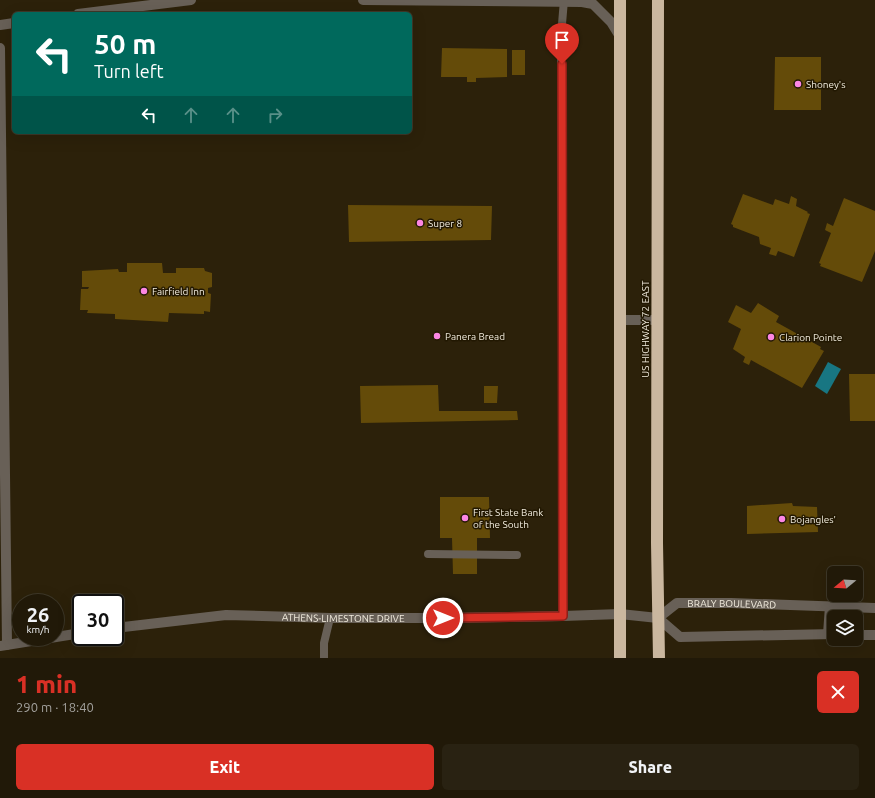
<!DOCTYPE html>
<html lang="en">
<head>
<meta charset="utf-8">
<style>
  body { margin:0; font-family:Ubuntu,sans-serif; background:#292212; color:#f1f3f6; height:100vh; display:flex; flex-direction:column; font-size:15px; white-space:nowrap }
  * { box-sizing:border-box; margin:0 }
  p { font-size:13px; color:#a2a09c }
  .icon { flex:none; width:22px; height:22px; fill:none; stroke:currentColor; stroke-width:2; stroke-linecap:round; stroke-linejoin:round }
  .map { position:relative; height:658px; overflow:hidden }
  .drawer { display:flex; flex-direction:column; background:#211908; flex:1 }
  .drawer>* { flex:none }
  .banner { position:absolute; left:12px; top:12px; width:400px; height:122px; border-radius:6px; box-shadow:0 4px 16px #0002,0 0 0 1px #3e3829; background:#00695c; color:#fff; overflow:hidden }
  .needle { width:26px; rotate:252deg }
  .tools { position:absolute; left:827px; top:566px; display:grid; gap:8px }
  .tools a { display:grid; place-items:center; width:36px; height:36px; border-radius:6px; background:#211908; box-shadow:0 4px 16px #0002,0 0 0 1px #3e3829; font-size:20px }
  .speed { position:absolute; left:12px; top:594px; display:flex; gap:8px; font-size:20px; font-weight:700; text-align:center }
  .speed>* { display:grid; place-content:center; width:52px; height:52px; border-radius:50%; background:#211908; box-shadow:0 4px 16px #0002,0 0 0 1px #3e3829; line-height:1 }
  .speed small { font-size:10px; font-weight:400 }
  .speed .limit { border:2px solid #111; border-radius:6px; background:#fff; color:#111 }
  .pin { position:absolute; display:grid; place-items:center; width:34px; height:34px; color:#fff; margin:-41px -17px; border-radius:50% 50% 50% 0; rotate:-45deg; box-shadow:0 0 4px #0007 }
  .pin .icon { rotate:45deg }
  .me { position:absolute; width:44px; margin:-22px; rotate:90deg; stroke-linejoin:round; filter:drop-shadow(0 0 3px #0008) }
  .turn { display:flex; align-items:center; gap:14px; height:84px; padding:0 16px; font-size:18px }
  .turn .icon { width:52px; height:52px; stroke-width:2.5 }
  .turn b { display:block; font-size:28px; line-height:34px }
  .lanes { display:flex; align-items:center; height:38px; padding:0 16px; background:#0003; justify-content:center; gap:20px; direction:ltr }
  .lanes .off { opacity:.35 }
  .round { display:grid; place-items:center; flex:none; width:42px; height:42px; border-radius:6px; background:#292212 }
  .overview { display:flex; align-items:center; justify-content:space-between; height:68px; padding:0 16px }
  h1 { font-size:24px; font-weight:800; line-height:30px; color:#d93025 }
  .action { display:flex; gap:8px; margin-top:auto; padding:8px 16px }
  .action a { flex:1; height:46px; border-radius:6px; background:#d93025; color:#fff; font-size:16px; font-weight:800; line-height:46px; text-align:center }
  .action a+a { background:#292212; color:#f1f3f6 }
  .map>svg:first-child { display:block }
  .water { fill:#187682 }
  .building { fill:#644b09 }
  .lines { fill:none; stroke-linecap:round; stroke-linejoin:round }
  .lane { stroke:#686057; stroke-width:8 }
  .street { stroke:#686057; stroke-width:10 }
  .highway { stroke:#cab79f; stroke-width:12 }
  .route-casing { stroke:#8d1f18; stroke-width:10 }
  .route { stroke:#d93025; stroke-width:7 }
  .poi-dot { fill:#fc86e3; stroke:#221802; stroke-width:1.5 }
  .labels { text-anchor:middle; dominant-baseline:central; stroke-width:3; stroke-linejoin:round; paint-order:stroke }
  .poi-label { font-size:10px; fill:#f2ecde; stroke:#221802; text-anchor:start }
  .street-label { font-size:10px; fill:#f2ecde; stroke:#221802 }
</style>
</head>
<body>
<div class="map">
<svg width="875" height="658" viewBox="0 0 875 658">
  <rect width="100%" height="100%" fill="#2c210a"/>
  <path class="water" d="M828 362 841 369 827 394 815 386Z"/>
  <path class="building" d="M442 48 507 49V77L476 78V82H467V77H441Z
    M512 50H525V75H512Z
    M775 57H821V110H774Z
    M743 194 773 205 775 199 789 204 791 196 797 199 796 206 808 212 807 213 810 214 794 257 778 251 776 256 769 254 771 248 760 244 759 237 733 227V225L731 224Z
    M844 198 875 211V251L862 282 820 266 821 264 819 263 831 233 825 230 827 223 833 226Z
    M348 205 492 206 491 240 349 242Z
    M127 263H162L163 273H176V268H204L205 271 212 273V287L208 288V293L211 294 210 312 204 311V314L169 313 168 322 115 319V314L87 313 88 310H80L81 289H88L89 287H82V271L118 269 119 272H127Z
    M758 303 779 316 776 322 821 347 820 349 824 351 802 388 751 360 749 365 743 362 745 357 733 349 741 329 728 322 736 305 751 313Z
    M849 374H875V421H850Z
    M438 385 439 411H517L518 420 361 423 360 386Z
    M484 386H498L497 403H484Z
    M440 497H489L490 538H477V574H453L452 538H440Z
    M792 503 793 506 817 507 818 532 747 534V506Z"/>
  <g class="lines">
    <path class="lane" d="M428 554 517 555
      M563 616 561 36 564 0
      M827 634 829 606
      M324 658V643L330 618"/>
    <g class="street">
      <path d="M363 0 582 2 593 4 611 22 619 35"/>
      <path d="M78 14 191 0"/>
      <path d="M0 25 14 23"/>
      <path d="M0 48 7 645"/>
      <path d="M620 320H658"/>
      <path id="s1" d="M658 618 677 603H731L875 608"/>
      <path d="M658 618 680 637 834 634"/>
      <path id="s2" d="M115 628 226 615 330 618H443L563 616 620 614 658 618"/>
      <path d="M856 635H875"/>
      <path d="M0 646 81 633"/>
    </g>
    <path class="highway" d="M620 0V658
      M658 0 657 543 659 658"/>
  </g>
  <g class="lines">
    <defs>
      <path id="route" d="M443 618 563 616 562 64"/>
    </defs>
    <use href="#route" class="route-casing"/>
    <use href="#route" class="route"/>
  </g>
  <g class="poi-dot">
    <circle cx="798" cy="84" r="4"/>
    <circle cx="420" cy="223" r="4"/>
    <circle cx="144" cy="291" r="4"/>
    <circle cx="437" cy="336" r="4"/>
    <circle cx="771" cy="337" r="4"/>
    <circle cx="465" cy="518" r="4"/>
    <circle cx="782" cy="519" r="4"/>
  </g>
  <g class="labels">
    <g class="poi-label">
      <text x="806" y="84">Shoney's</text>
      <text x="428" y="223">Super 8</text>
      <text x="152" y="291">Fairfield Inn</text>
      <text x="445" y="336">Panera Bread</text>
      <text x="779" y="337">Clarion Pointe</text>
      <text x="473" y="512">First State Bank<tspan x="473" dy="12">of the South</tspan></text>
      <text x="790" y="519">Bojangles'</text>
    </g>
    <g class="street-label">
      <text transform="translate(645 329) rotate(-90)">US HIGHWAY 72 EAST</text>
      <text stroke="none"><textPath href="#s1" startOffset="79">BRALY BOULEVARD</textPath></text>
      <text stroke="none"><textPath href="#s2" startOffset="229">ATHENS-LIMESTONE DRIVE</textPath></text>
    </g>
  </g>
</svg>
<div class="tools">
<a><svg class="needle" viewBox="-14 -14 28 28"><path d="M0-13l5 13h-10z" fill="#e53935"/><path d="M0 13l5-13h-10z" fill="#a2a09c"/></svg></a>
<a><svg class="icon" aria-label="layers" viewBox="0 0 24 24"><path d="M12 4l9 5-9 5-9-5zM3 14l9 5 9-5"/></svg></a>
</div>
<div class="speed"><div>26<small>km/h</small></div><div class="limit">30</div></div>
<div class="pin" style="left:562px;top:64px;background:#d93025"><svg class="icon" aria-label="arrive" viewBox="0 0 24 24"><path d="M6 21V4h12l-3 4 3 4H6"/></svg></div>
<svg class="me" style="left:443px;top:618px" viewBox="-20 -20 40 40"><circle r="17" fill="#d93025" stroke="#fff" stroke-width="3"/><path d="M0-11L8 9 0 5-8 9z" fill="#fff"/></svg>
<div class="banner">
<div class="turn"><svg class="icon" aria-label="left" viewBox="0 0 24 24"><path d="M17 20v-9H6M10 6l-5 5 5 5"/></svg><div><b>50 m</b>Turn left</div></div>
<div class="lanes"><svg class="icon" aria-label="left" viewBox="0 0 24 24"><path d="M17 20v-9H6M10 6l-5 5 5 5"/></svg><svg class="icon off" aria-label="ahead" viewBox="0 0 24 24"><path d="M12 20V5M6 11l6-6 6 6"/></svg><svg class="icon off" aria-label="ahead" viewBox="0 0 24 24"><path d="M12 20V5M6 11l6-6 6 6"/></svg><svg class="icon off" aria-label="right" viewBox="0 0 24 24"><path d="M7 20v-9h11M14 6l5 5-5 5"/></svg></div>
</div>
</div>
<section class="drawer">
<div class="overview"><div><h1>1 min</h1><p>290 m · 18:40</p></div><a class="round" style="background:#d93025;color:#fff"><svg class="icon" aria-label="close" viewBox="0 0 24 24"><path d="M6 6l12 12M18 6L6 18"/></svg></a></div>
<div class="action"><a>Exit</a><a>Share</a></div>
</section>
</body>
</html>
